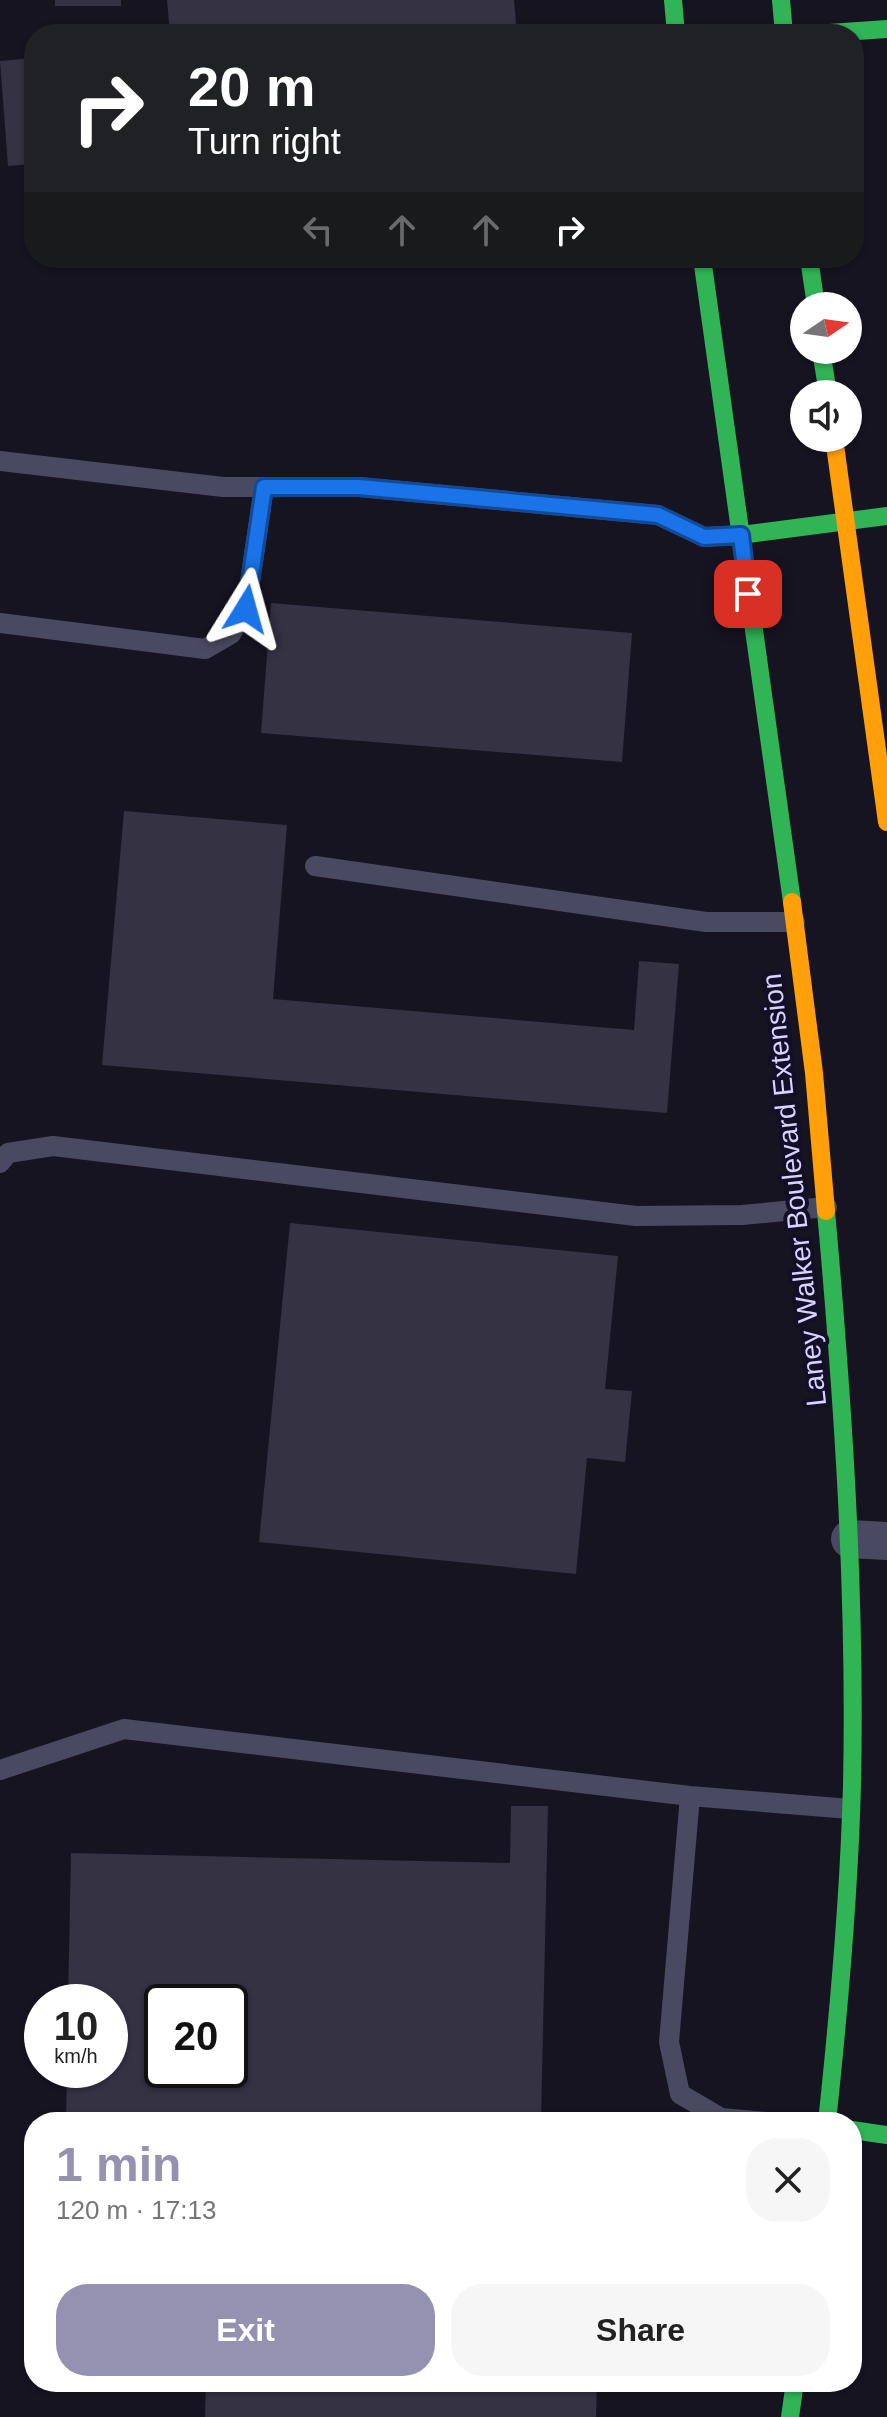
<!DOCTYPE html>
<html lang="en">
<head>
<meta charset="utf-8">
<style>
  body { margin:0; font-family:Arial,sans-serif; background:#f6f6f6; color:#222; height:100vh; display:flex; flex-direction:column; font-size:30px; white-space:nowrap }
  * { box-sizing:border-box; margin:0 }
  p { font-size:26px; color:#767676 }
  .icon { flex:none; width:44px; height:44px; fill:none; stroke:currentColor; stroke-width:2; stroke-linecap:round; stroke-linejoin:round }
  .map { position:relative; flex:1; overflow:hidden }
  .sheet { position:absolute; left:24px; top:2112px; width:838px; height:280px; display:flex; flex-direction:column; background:#fff; border-radius:32px; box-shadow:0 2px 6px #0004 }
  .sheet>* { flex:none }
  .banner { position:absolute; left:24px; top:24px; width:840px; height:244px; border-radius:32px; box-shadow:0 2px 6px #0004; background:#202124; color:#fff; overflow:hidden }
  .needle { width:52px; rotate:77deg }
  .controls { position:absolute; left:790px; top:292px; display:grid; gap:16px }
  .controls a { display:grid; place-items:center; width:72px; height:72px; border-radius:50%; background:#fff; box-shadow:0 2px 6px #0004; font-size:40px }
  .speed { position:absolute; left:24px; top:1984px; display:flex; gap:16px; font-size:40px; font-weight:700; text-align:center }
  .speed>* { display:grid; place-content:center; width:104px; height:104px; border-radius:50%; background:#fff; box-shadow:0 2px 6px #0004; line-height:1 }
  .speed small { font-size:20px; font-weight:400 }
  .speed .limit { border:4px solid #111; border-radius:12px; background:#fff; color:#111 }
  .pin { position:absolute; display:grid; place-items:center; width:68px; height:68px; color:#fff; margin:-34px; border-radius:16px; box-shadow:0 4px 12px #0006 }
  .me { position:absolute; width:88px; margin:-44px; rotate:8deg; stroke-linejoin:round; filter:drop-shadow(0 0 6px #0008) }
  .turn { display:flex; align-items:center; gap:28px; height:168px; padding:0 32px; font-size:36px }
  .turn .icon { width:104px; height:104px; stroke-width:2.5 }
  .turn b { display:block; font-size:56px; line-height:68px }
  .lanes { display:flex; align-items:center; height:76px; padding:0 32px; background:#0003; justify-content:center; gap:40px; direction:ltr }
  .lanes .off { opacity:.35 }
  .round { display:grid; place-items:center; flex:none; width:84px; height:84px; border-radius:32px; background:#f6f6f6 }
  .head { display:flex; align-items:center; justify-content:space-between; height:136px; padding:0 32px }
  h1 { font-size:48px; font-weight:600; line-height:60px; color:#9591b1 }
  .primary-button { display:flex; gap:16px; margin-top:auto; padding:16px 32px }
  .primary-button a { flex:1; height:92px; border-radius:32px; background:#9591b1; color:#fff; font-size:32px; font-weight:600; line-height:92px; text-align:center }
  .primary-button a+a { background:#f6f6f6; color:#222 }
  .map>svg:first-child { display:block }
  .building { fill:#343243; fill-rule:evenodd }
  .lines { fill:none; stroke-linecap:round; stroke-linejoin:round }
  .lane { stroke:#4a4962; stroke-width:20 }
  .street { stroke:#4a4962; stroke-width:38 }
  .fast { stroke:#30b455; stroke-width:18 }
  .slow { stroke:#ff9f0a; stroke-width:18 }
  .route-casing { stroke:#114b97; stroke-width:20 }
  .route { stroke:#1a73e8; stroke-width:14 }
  .labels { text-anchor:middle; dominant-baseline:central; stroke-width:8; stroke-linejoin:round; paint-order:stroke }
  .street-label { font-size:28px; fill:#d9d4ff; stroke:#130f26 }
</style>
</head>
<body>
<div class="map">
<svg width="887" height="2417" viewBox="0 0 887 2417">
  <rect width="100%" height="100%" fill="#161421"/>
  <path class="building" d="M55 0H121V6H55Z
    M167 0H514L517 34H170Z
    M34 58V164L8 166 0 61Z
    M271 603 632 633 622 762 261 733Z
    M124 811 287 825 273 999 634 1030 639 961 679 964 667 1113 102 1065Z
    M290 1223 618 1256 605 1389 632 1391 625 1462 587 1458 576 1574 259 1542Z
    M511 1806H548L541 2122H66L67 2070H110V2002H68L71 1853 510 1863ZM162 2002H230V2070H162Z
    M206 2382H597L596 2417H205Z"/>
  <g class="lines">
    <path class="lane" d="M0 461 223 487H359L658 515 704 537 741 535
      M0 623 205 649 231 634 246 609 264 487
      M315 866 706 922H795
      M0 1163 8 1153 53 1146 636 1216 742 1215 827 1207
      M0 1770 124 1729 690 1796
      M766 2122 721 2118 680 2094 669 2042 690 1796 850 1809"/>
    <path class="street" d="M850 1539 887 1541"/>
    <path class="fast" d="M673 0 676 34
      M781 0 784 34
      M815 34 887 29
      M702 258 792 902
      M809 258 816 306
      M821 350 828 394
      M741 535 887 516
      M826 1211C843 1402 856 1593 852 1785 849 1898 839 2010 827 2122
      M852 2130 887 2135
      M790 2417 795 2382"/>
    <path class="slow" d="M834 438 887 822
      M792 902 814 1073 826 1211"/>
  </g>
  <g class="lines">
    <defs>
      <path id="route" d="M246 609 264 487H359L658 515 704 537 741 535 748 594"/>
    </defs>
    <use href="#route" class="route-casing"/>
    <use href="#route" class="route"/>
  </g>
  <g class="labels">
    <g class="street-label">
      <text transform="translate(794 1190) rotate(-96)">Laney Walker Boulevard Extension</text>
    </g>
  </g>
</svg>
<div class="controls">
<a><svg class="needle" viewBox="-14 -14 28 28"><path d="M0-13l5 13h-10z" fill="#e53935"/><path d="M0 13l5-13h-10z" fill="#767676"/></svg></a>
<a><svg class="icon" aria-label="sound" viewBox="0 0 24 24"><path d="M4 9h4l5-4v14l-5-4H4zM17 9q2 3 0 6"/></svg></a>
</div>
<div class="speed"><div>10<small>km/h</small></div><div class="limit">20</div></div>
<div class="pin" style="left:748px;top:594px;background:#d93025"><svg class="icon" aria-label="arrive" viewBox="0 0 24 24"><path d="M6 21V4h12l-3 4 3 4H6"/></svg></div>
<svg class="me" style="left:246px;top:609px" viewBox="-20 -20 40 40"><path d="M0-17L14 15 0 8-14 15z" fill="#1a73e8" stroke="#fff" stroke-width="4"/></svg>
<div class="banner">
<div class="turn"><svg class="icon" aria-label="right" viewBox="0 0 24 24"><path d="M7 20v-9h11M14 6l5 5-5 5"/></svg><div><b>20 m</b>Turn right</div></div>
<div class="lanes"><svg class="icon off" aria-label="left" viewBox="0 0 24 24"><path d="M17 20v-9H6M10 6l-5 5 5 5"/></svg><svg class="icon off" aria-label="ahead" viewBox="0 0 24 24"><path d="M12 20V5M6 11l6-6 6 6"/></svg><svg class="icon off" aria-label="ahead" viewBox="0 0 24 24"><path d="M12 20V5M6 11l6-6 6 6"/></svg><svg class="icon" aria-label="right" viewBox="0 0 24 24"><path d="M7 20v-9h11M14 6l5 5-5 5"/></svg></div>
</div>
<section class="sheet">
<div class="head"><div><h1>1 min</h1><p>120 m · 17:13</p></div><a class="round"><svg class="icon" aria-label="close" viewBox="0 0 24 24"><path d="M6 6l12 12M18 6L6 18"/></svg></a></div>
<div class="primary-button"><a>Exit</a><a>Share</a></div>
</section>
</div>
</body>
</html>
